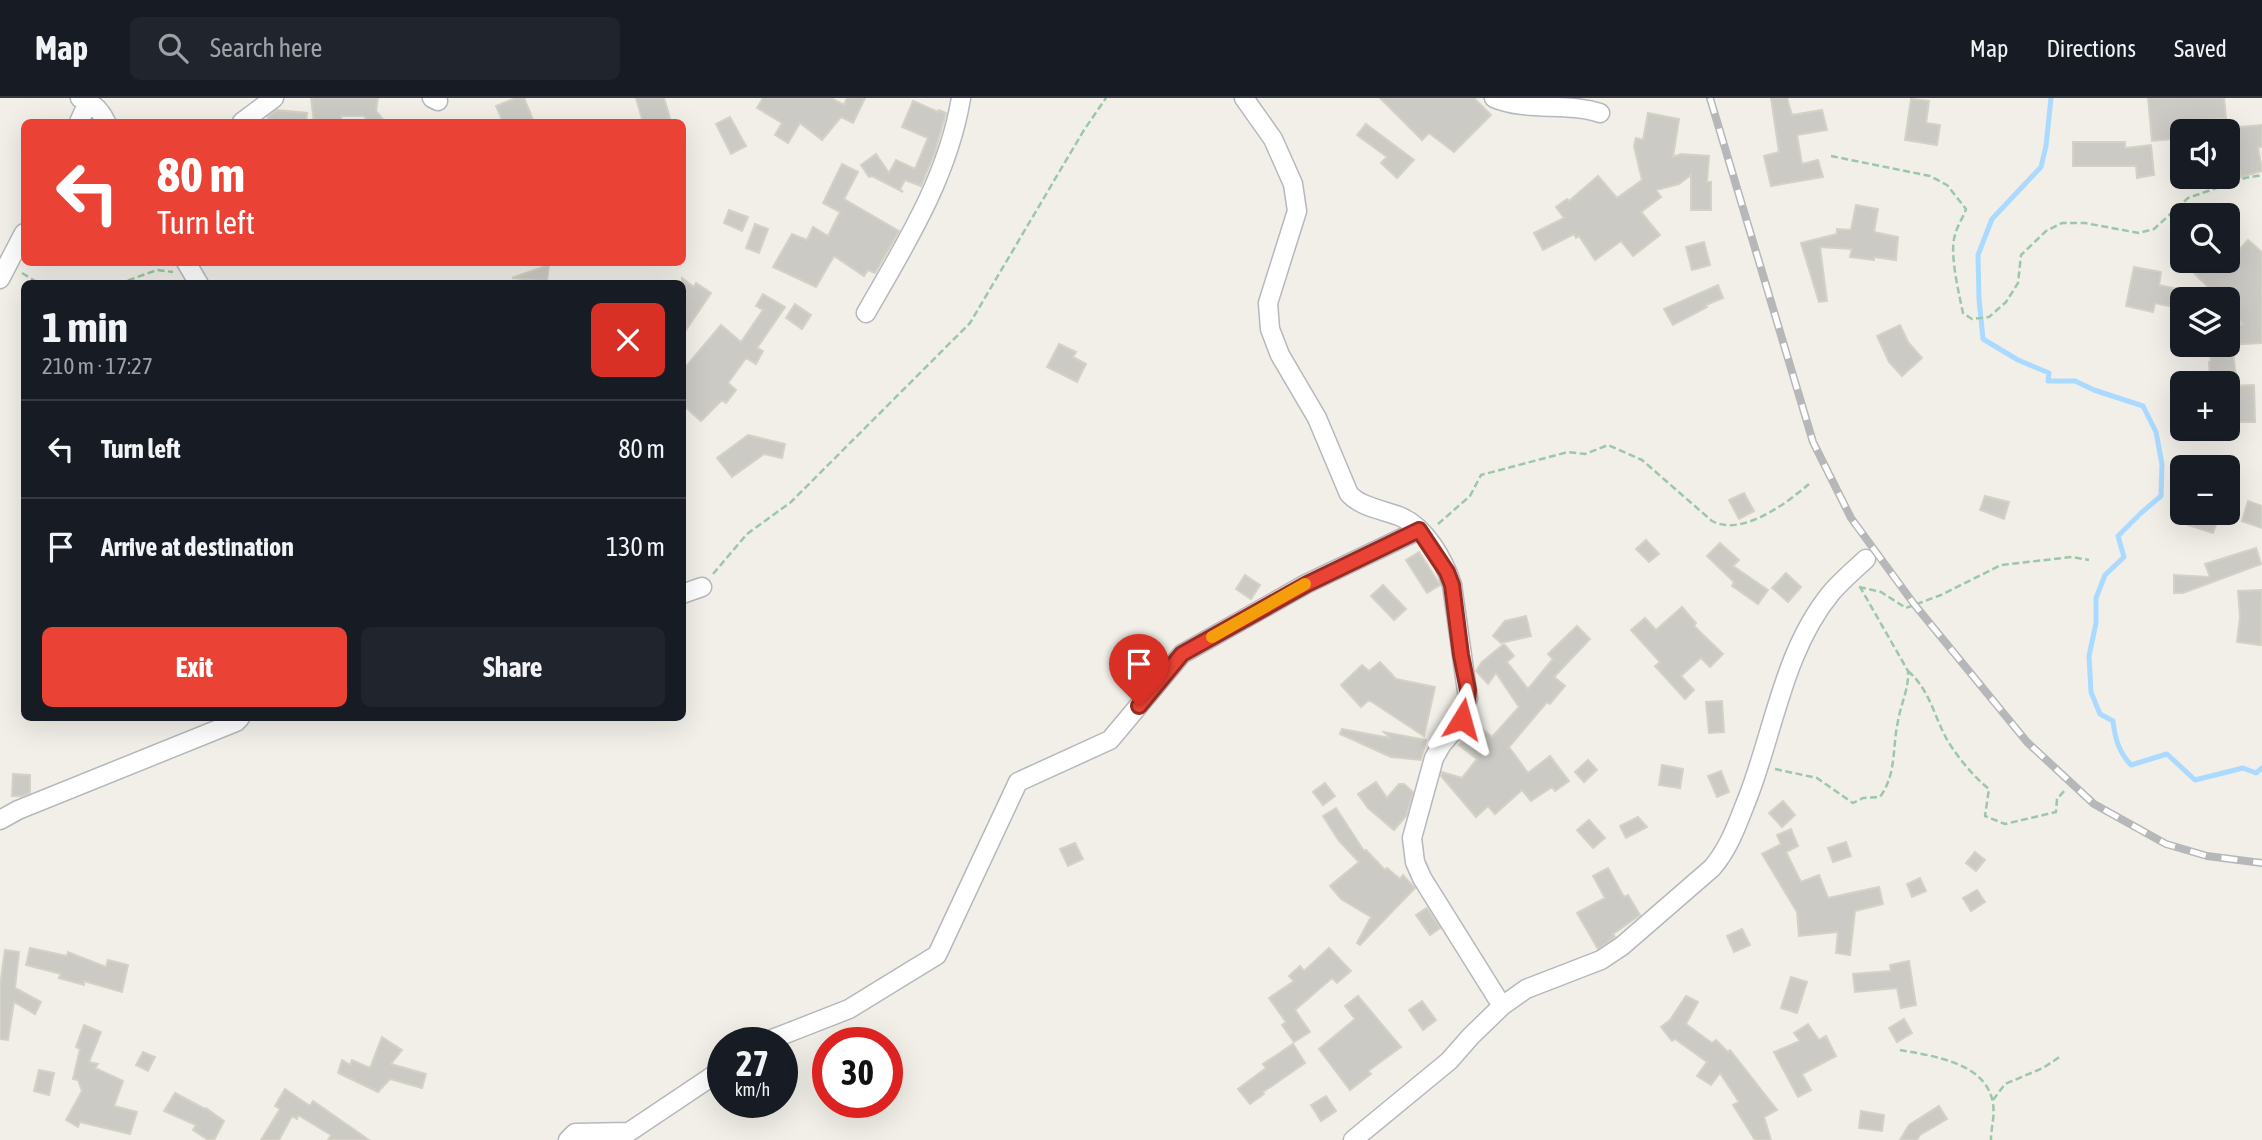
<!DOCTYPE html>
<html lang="en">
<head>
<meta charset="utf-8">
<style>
  body { margin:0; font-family:"Asap Condensed",sans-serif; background:#20242c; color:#f1f3f6; height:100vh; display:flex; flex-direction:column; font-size:26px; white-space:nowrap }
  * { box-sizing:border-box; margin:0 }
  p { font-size:23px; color:#9ea1a6 }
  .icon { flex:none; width:38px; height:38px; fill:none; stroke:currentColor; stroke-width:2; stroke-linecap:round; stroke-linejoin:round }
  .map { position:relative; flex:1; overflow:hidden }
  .sheet { position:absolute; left:21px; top:182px; width:665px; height:441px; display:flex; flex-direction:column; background:#171b24; border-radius:10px; box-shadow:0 7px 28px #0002 }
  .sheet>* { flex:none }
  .hud { position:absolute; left:21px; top:21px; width:665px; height:147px; border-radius:10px; box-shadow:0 7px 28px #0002; background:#ea4335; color:#fff; overflow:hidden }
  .buttons { position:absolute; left:2170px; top:21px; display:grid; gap:14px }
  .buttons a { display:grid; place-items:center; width:70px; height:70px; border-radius:10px; background:#171b24; box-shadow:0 7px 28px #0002; font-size:35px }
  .speed { position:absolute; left:707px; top:929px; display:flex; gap:14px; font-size:35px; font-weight:700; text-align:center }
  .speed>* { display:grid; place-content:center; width:91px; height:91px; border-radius:50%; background:#171b24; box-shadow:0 7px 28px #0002; line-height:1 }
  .speed small { font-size:18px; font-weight:400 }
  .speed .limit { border:10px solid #d22; background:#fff; color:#111 }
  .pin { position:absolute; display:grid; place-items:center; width:60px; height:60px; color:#fff; margin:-72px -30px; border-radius:50% 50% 50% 0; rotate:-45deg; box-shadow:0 0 7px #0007 }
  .pin .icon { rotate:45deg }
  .me { position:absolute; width:77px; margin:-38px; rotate:8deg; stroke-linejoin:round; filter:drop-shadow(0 0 5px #0008) }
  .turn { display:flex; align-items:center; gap:24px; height:147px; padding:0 21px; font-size:32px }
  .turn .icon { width:91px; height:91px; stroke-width:2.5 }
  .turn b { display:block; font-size:49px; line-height:60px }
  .round { display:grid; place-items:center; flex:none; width:74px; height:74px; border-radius:10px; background:#20242c }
  .summary { display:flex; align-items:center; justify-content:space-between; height:119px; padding:0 21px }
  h1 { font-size:42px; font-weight:700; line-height:52px }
  .primary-button { display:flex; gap:14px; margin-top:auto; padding:14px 21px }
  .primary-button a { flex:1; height:80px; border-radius:10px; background:#ea4335; color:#fff; font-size:28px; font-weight:700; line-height:80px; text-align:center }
  .primary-button a+a { background:#20242c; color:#f1f3f6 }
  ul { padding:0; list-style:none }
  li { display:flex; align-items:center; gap:21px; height:98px; padding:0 21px; border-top:2px solid #363941 }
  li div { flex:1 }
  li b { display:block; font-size:26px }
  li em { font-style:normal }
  header { display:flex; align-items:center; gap:42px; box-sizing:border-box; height:98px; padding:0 35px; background:#171b24; border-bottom:2px solid #363941 }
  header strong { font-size:33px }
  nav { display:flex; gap:38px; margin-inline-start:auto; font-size:24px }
  .search { width:490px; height:63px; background:#20242c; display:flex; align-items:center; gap:18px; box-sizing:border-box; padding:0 24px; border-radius:10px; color:#9ea1a6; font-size:26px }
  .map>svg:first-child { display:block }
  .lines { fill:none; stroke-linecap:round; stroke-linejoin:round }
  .stream { stroke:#aadaff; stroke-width:5 }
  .building { fill:#cccac5; stroke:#d6d1c6; stroke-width:2 }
  .minor-casing { stroke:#b5b8bc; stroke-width:21 }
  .path { stroke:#9cc7a9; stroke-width:2.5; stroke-dasharray:7 3.5; stroke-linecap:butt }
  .minor { stroke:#fff; stroke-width:18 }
  .rail-casing { stroke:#b6b7b8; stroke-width:8 }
  .rail { stroke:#fff; stroke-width:5; stroke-dasharray:16; stroke-linecap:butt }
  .route-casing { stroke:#982c22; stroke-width:18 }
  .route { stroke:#ea4335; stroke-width:12 }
  .slow { stroke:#f59e0b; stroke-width:12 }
</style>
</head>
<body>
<header>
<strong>Map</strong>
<div class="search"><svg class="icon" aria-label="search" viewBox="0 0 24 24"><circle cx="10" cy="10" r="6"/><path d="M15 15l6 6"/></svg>Search here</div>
<nav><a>Map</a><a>Directions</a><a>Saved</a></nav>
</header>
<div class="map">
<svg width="2262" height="1042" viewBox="0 0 2262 1042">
  <rect width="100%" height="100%" fill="#f1efe8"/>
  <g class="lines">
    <path class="stream" d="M2051 0 2046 48 2041 69 1992 121 1978 157 1979 201 1983 241 2018 262 2049 275 2048 283H2075L2094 292 2143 308 2156 334 2162 366 2161 398 2141 415 2118 438 2124 459 2105 477 2096 500V525L2089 558 2091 594 2100 616 2113 623C2115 641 2119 654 2131 667L2167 656 2195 682 2243 670 2256 675 2262 670"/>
  </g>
  <path class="building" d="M311 0H378L376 13 385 24H369L364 18H341L342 24H314Z
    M516 0H524L534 24H503L496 8Z
    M636 0H664L671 24H643Z
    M763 0H831L844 7 847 0H865L853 25 841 19 822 42 800 25 788 45 775 37 782 25 757 10Z
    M1380 0H1474L1491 17 1454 54 1429 35 1422 42Z
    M1771 0H1787L1792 17 1822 12 1827 32 1797 37 1802 66 1818 62 1823 79 1771 88 1764 58 1779 54Z
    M2148 0H2224L2226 20 2194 22 2195 33H2182V40L2152 43Z
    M1911 1 1929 3 1926 25 1940 27 1937 47 1905 42Z
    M913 3 938 14 939 12 946 15 935 54 921 88 905 82 900 91 903 94 872 78 869 79 861 67 876 56 889 75 896 62 915 71 928 40 902 29Z
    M277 12 307 15 306 24H268V19Z
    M1648 15 1679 21 1673 59 1681 56 1709 58 1707 84H1711V112H1691V77L1679 86 1656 92 1661 99 1641 114 1660 137 1633 158 1621 143 1595 162 1579 138 1576 140 1574 136 1543 152 1534 135 1564 120 1556 109 1567 101 1569 103 1598 78 1617 100 1642 82 1634 48 1636 40 1643 42Z
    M730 19 746 48 731 56 716 26Z
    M1366 26 1414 62 1397 80 1381 65 1387 59 1357 37Z
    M2262 27V49H2258L2262 73 2241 79 2229 30Z
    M2073 44H2125V50L2151 47 2154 77 2137 80 2136 68H2073Z
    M842 66 858 74 844 101 899 133 875 175 868 172 864 178 834 158 816 189 773 169 792 136 807 142 813 129 828 138 840 114 823 105Z
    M1856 107 1878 111 1874 134 1898 139 1896 162 1874 159V162L1850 159 1852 151 1820 149 1827 203 1819 204 1801 145 1837 136V131L1851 132Z
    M729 112 748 119 742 133 724 125Z
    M755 126 768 131 759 155 746 150Z
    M2248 142 2262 154V245L2228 247V229L2243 226 2228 210V201H2220L2194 175 2206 163H2210L2220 173Z
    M1704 144 1710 167 1692 172 1686 149Z
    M549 167 547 183 512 180Z
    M2134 169 2161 174 2159 187 2182 192V211L2155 205 2153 214 2126 208Z
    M682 180 694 189 696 185 711 195 682 238Z
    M1718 187 1723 200 1706 207 1707 209 1673 227 1664 211Z
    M763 196 785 209 757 250 763 253 756 266 746 260 728 285 736 292 726 305 722 302 701 323 682 306V273L721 227 741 244 763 212 756 208Z
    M795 206 811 217 802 231 786 220Z
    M1900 227 1908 244 1922 260 1902 278 1889 264 1877 238Z
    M1059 246 1076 254 1073 259 1086 266 1077 284 1047 269Z
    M2207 247H2232L2236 279 2210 281 2209 264 2211 263Z
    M2254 287 2255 324H2228V288Z
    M748 337 785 346 782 360 764 356 732 379 717 360Z
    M1744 395 1754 413 1739 421 1729 402Z
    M1985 398 2009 404 2004 421 1980 412Z
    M2248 403 2262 408V430L2242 423Z
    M2193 415H2220L2213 435 2188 427Z
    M1646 442 1659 456 1649 464 1636 451Z
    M1720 445 1739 462 1733 468 1768 492 1758 506 1732 488 1734 484 1707 458Z
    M2256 450 2261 466 2183 495H2174V477L2210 479 2205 466Z
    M1419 454 1440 487 1427 495 1406 462Z
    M1786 475 1801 489 1788 504 1772 490Z
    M1245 477 1260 487 1251 501 1236 491Z
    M1383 487 1406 511 1394 522 1371 498Z
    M2262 492 2261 547 2237 544 2240 519 2238 493Z
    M1682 509 1696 525 1694 528 1723 556 1710 569 1701 560 1681 578 1694 592 1685 601 1655 568 1660 564 1631 532 1645 520 1656 532Z
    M1526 518 1531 538 1501 545 1493 538 1505 523Z
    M1577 528 1590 541 1554 579 1565 588 1550 606 1547 604 1509 649 1528 675 1550 658 1569 683 1555 693 1552 689 1531 703 1522 692 1495 716 1488 708 1476 719 1441 678 1442 674 1462 680 1477 661 1459 647 1476 626 1492 639 1519 609 1496 575 1488 586 1476 573 1482 564 1504 546 1514 558 1507 564 1528 591 1553 561 1548 556Z
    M1380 564 1396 581 1435 589 1424 638 1369 602 1361 609 1341 587 1362 567 1369 573Z
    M1722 603 1724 634 1709 635 1706 604Z
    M1342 631 1390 640 1384 634 1426 642 1421 662 1391 659 1340 636Z
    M1588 662 1597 672 1584 684 1575 674Z
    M1662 667 1683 671 1680 690 1659 687Z
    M1721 673 1729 694 1717 699 1708 678Z
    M13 676 30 677V695L21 698H12Z
    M1376 684 1387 700 1399 686H1404L1413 694 1406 718 1394 732 1368 710 1358 696Z
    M1325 685 1335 698 1323 707 1313 694Z
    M1783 703 1795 717 1782 729 1769 715Z
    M1336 710 1364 753 1366 752 1385 772 1387 770 1400 781 1403 777 1415 790 1360 847 1357 845 1371 819 1341 801 1330 788 1359 764 1339 743 1323 718Z
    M1638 719 1647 729 1626 740 1620 728Z
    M1589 722 1605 740 1593 750 1577 732Z
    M1791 731 1798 748 1786 754 1801 784 1819 777 1828 800 1879 789 1883 806 1855 813 1850 857 1836 855 1838 834 1799 838 1797 814 1762 756 1781 746 1777 737Z
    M1846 744 1851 758 1833 764 1828 750Z
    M1075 745 1083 761 1068 768 1060 751Z
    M1975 754 1985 762 1976 773 1966 765Z
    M1608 770 1624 799 1628 797 1640 817 1613 836 1615 839 1598 851 1577 815 1605 800 1593 778Z
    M1920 780 1926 793 1912 799 1907 786Z
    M1977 792 1985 804 1971 813 1963 800Z
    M1427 810 1440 830 1430 837 1416 817Z
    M1742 831 1750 847 1734 854 1727 838Z
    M30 850 67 858 68 854 106 869 108 862 128 867 122 894 84 883V887L59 880 61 876 26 867Z
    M1329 850 1351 873 1337 885 1332 880 1295 912 1310 934 1294 944 1282 927 1286 924 1269 900 1294 883 1289 878 1300 868 1304 873Z
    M5 852 19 854 15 890 41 904 35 916 14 904 8 942 0 941V888Z
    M1909 863 1916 907 1901 910 1897 890 1855 894 1853 876 1891 873 1890 867Z
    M1791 879 1807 884 1797 915 1781 910Z
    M1358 898 1401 949 1368 973 1371 976 1350 992 1319 951 1355 921 1345 908Z
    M1686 898 1698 904 1686 926 1712 945 1716 942 1728 954 1730 952 1777 1012 1764 1019 1771 1042H1755L1733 1007 1739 1004 1720 975 1711 987 1697 978 1707 964 1675 941 1672 943 1661 929 1670 922Z
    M1422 903 1436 922 1423 932 1409 912Z
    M1904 921 1912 935 1897 944 1889 930Z
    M1808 926 1819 942 1826 938 1836 958 1802 976 1811 992 1798 999 1774 954 1800 943 1794 935Z
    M84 927 101 934 89 964 98 966 95 970 123 983 114 1008 137 1014 130 1036 80 1024 78 1029 66 1022 82 993 78 982 73 981 80 951 76 949Z
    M382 939 402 952 391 966 426 976 422 990 390 981 378 994 338 975 342 962 350 967 352 962 370 970Z
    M1293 946 1305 965 1263 994 1264 996 1250 1006 1238 991 1266 970 1263 966Z
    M143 954 155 959 148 973 136 967Z
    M39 972 54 975 49 997 34 993Z
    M285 991 310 1008 313 1003 369 1042H328L331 1037 298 1017 297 1021 292 1018 279 1042H261L280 1011 275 1008Z
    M175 995 205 1011 206 1010 224 1023 214 1042H208L193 1032 196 1027 164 1013Z
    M1326 998 1336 1013 1321 1023 1311 1007Z
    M1939 1008 1947 1021 1920 1037 1917 1042H1900L1909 1027Z
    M1861 1013 1884 1017 1882 1033 1859 1030Z"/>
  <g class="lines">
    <defs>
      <path id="minor" d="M80 0C92 4 101 13 106 24
        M432 0 438 3
        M1244 0 1273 41 1293 86 1297 113 1268 205 1270 231 1280 257 1317 320 1349 396C1361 409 1383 412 1399 418 1425 428 1444 462 1452 487L1468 600 1456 630 1442 646 1434 660 1412 740 1415 764 1422 780 1502 908
        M1494 0C1527 14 1566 4 1600 15
        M79 24 90 0
        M242 24 274 0
        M186 164 199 186
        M0 181 24 135
        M866 215C905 147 948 79 961 0
        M682 496 702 489
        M0 722 18 712 236 624 240 620
        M762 945 849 911 937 857 1018 684 1110 642 1182 556 1306 486 1419 432
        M568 1042 575 1035 629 1034 723 971
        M1353 1042 1449 963 1471 938 1502 908 1526 891 1601 862 1622 848 1712 770C1730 749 1738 724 1748 699 1774 632 1784 552 1831 495 1841 483 1854 472 1866 461"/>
    </defs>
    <use href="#minor" class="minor-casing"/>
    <path class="path" d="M1831 58 1930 78 1947 87 1966 111C1963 120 1957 128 1955 137 1949 154 1959 196 1963 215L1972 221 1989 219 2006 204 2018 185 2021 157 2046 133 2062 125H2085L2139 135 2154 131 2188 100 2245 80 2262 77
      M22 175 40 186
      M118 186 157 172 173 174
      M1438 426 1470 398 1481 377 1568 354 1585 356 1608 347 1642 362 1712 423C1742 439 1787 405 1809 386
      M713 476 747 436 791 404 970 225 1084 32 1106 0
      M1859 489 1881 494 1906 510 1941 497 2001 467 2072 459 2089 462
      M1908 573C1931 593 1934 620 1949 645 1960 662 1974 679 1989 691L1985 718 2005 726 2056 714 2057 701 2066 691
      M1775 671 1817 680 1853 705 1863 700 1880 699C1897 675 1892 650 1898 623 1901 605 1909 591 1908 573L1860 489
      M1900 952C1932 958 1986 964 1993 1005 1995 1020 1991 1029 1991 1042
      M1993 1002 2005 986 2043 970 2061 958"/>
    <use href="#minor" class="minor"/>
    <defs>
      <path id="rail" d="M1710 0 1813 344 1851 420 1914 506 2027 644 2094 706 2166 746 2207 758 2262 765"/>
    </defs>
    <use href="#rail" class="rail-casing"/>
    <use href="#rail" class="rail"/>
  </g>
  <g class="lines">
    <defs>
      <path id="route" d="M1139 608 1182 556 1307 486 1419 432 1447 474 1452 487 1461 557 1468 592 1467 607 1462 621"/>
    </defs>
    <use href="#route" class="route-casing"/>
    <use href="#route" class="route"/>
    <path class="slow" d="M1212 539 1305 486"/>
  </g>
</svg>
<div class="buttons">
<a><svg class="icon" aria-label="sound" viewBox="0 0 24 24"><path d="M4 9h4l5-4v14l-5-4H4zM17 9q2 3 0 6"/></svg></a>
<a><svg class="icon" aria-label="search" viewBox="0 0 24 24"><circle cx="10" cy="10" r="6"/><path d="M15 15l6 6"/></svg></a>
<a><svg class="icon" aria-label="layers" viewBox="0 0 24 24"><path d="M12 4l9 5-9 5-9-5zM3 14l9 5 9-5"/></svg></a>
<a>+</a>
<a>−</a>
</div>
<div class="speed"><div>27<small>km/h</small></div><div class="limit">30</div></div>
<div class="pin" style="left:1139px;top:608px;background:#d93025"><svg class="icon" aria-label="arrive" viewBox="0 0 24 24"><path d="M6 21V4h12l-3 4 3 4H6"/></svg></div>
<svg class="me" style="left:1462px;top:621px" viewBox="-20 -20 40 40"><path d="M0-17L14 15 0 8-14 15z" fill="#ea4335" stroke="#fff" stroke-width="4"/></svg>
<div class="hud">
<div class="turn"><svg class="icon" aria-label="left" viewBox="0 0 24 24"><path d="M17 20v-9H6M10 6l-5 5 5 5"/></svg><div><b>80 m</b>Turn left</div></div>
</div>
<section class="sheet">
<div class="summary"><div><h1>1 min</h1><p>210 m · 17:27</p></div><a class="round" style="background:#d93025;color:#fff"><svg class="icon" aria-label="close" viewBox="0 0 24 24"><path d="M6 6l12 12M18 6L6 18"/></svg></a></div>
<ul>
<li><svg class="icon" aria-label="left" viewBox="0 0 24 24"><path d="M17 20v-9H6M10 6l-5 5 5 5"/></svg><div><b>Turn left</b></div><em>80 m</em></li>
<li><svg class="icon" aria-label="arrive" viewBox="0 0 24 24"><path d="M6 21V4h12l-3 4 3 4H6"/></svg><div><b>Arrive at destination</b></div><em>130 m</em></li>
</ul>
<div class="primary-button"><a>Exit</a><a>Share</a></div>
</section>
</div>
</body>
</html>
